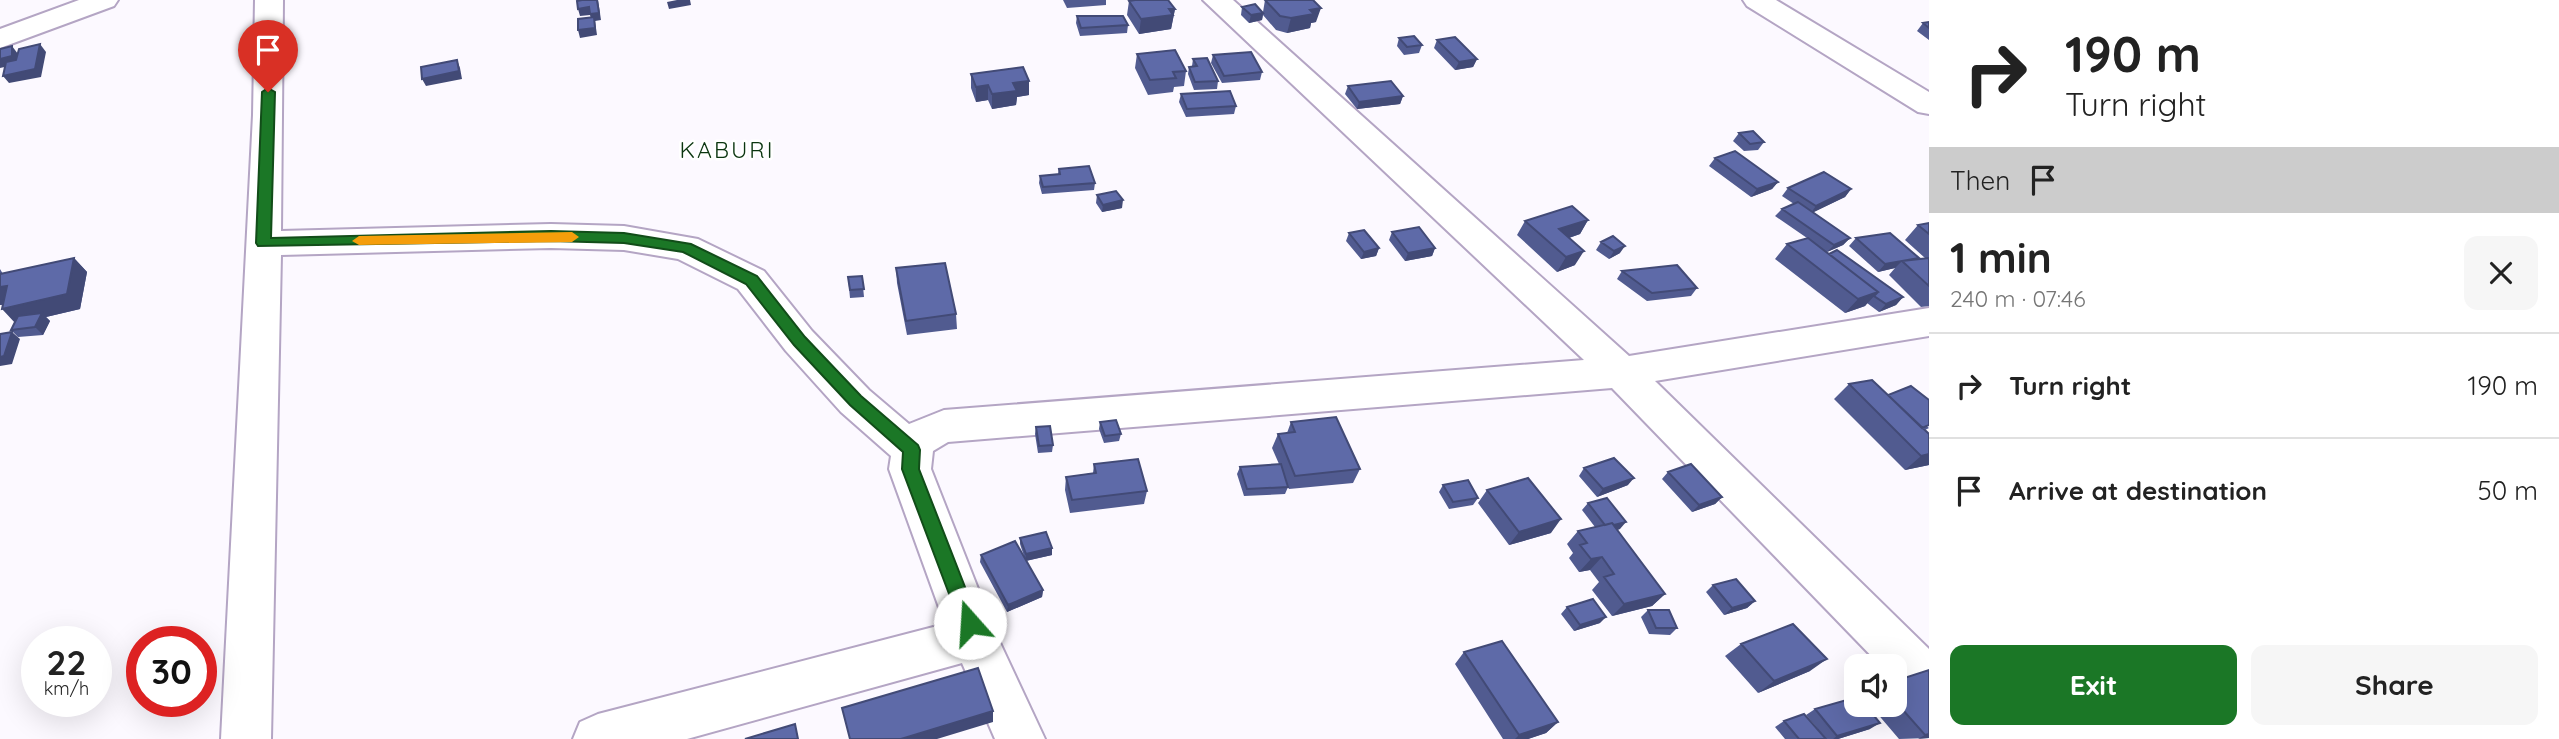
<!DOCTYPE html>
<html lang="en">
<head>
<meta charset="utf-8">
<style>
  body { margin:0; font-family:Quicksand,sans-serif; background:#f6f6f6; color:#222; height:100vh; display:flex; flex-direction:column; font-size:26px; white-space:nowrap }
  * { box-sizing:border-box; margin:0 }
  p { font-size:23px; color:#767676 }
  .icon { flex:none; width:38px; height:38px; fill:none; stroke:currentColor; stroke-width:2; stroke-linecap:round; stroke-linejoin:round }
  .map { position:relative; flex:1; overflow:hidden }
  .details { display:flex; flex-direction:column; background:#fff; width:630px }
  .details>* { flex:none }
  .hud { background:#fff; color:#222; overflow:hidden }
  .controls { position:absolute; left:1844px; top:654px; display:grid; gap:14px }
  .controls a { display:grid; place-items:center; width:63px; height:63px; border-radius:14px; background:#fff; box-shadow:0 7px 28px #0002; font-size:35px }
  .speed { position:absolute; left:21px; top:626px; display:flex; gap:14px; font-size:35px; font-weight:700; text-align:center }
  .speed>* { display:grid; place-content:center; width:91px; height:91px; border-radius:50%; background:#fff; box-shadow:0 7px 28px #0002; line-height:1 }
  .speed small { font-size:18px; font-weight:400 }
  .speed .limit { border:10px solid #d22; background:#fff; color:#111 }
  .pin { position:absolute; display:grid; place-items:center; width:60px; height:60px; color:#fff; margin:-72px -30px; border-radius:50% 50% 50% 0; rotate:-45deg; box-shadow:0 0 7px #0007 }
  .pin .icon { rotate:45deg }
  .me { position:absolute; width:77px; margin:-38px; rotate:341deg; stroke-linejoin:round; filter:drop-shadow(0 0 5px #0008) }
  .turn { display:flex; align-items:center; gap:24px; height:147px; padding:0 21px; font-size:32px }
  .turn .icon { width:91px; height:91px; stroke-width:2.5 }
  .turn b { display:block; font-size:49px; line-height:60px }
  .then { display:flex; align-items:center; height:66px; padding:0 21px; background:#0003; gap:14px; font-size:26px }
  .round { display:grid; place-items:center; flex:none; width:74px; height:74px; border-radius:14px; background:#f6f6f6 }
  .summary { display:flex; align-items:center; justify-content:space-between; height:119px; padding:0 21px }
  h1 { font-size:42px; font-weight:800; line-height:52px }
  .primary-button { display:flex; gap:14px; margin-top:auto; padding:14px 21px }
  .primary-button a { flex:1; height:80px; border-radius:14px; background:#1b7726; color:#fff; font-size:28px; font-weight:800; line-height:80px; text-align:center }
  .primary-button a+a { background:#f6f6f6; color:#222 }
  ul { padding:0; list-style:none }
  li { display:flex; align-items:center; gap:21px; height:105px; padding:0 21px; border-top:2px solid #e0e0e0 }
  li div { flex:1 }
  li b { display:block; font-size:26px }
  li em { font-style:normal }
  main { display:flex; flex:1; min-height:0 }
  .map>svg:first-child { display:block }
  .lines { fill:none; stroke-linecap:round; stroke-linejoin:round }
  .minor-casing { stroke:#b4a5c4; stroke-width:4 }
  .minor { fill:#fff; fill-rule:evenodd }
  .wall { fill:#515b90 }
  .shaded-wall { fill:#424a76 }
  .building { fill:#5e6aa8; stroke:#424a76; stroke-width:2 }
  .route { fill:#1b7726; stroke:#124d19; stroke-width:2 }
  .slow { fill:#f59e0b }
  .labels { text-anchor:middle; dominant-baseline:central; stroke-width:5; stroke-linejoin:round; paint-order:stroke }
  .quarter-label { font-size:23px; letter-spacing:2px; fill:#0a350f; stroke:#fff }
</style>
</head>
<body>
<main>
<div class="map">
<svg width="1929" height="739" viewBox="0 0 1929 739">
  <rect width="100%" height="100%" fill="#fcf9ff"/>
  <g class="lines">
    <defs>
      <path id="minor" d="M79 0H118L114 6 0 48V29Z
        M255 0H283L281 231 551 224 624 226 698 239 764 271 812 331 869 390 909 424 944 410 1584 360 1203 0H1233L1629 356 1929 308V336L1655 381 1929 649V705L1912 698 1895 681V667H1882L1612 388 948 442 933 451 931 469 995 632 1045 739H995L962 663 687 739H573L580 722 598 714 945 624 889 469 891 456 841 412 786 351 738 289 678 259 624 250 551 248 281 255 271 739H221L253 115Z
        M1743 0H1776L1929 92V114L1918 112 1747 6Z"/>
    </defs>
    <use href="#minor" class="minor-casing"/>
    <use href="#minor" class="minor"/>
  </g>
  <path class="wall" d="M1063 0H1106V5L1067 8Z
    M1265 0 1316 22 1311 23 1310 28 1287 33 1276 30 1263 15 1262 20 1249 23 1241 15 1242 7 1263 12Z
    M1129 1 1175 9 1171 29 1139 34 1127 15Z
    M1077 16 1128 25 1127 33 1080 36 1076 23Z
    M1929 22V40L1917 31 1923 23Z
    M1399 38 1422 45 1419 53 1404 55 1397 46Z
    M1437 40 1477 59 1473 67 1455 70 1434 48Z
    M1137 54 1186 71 1184 86 1174 87 1173 92 1148 95 1135 68Z
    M1213 55 1262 72 1260 80 1222 83 1211 63Z
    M1193 59 1218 81 1217 89 1194 90 1188 74 1189 67 1192 66Z
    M971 74 1029 81V95L1017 97 1016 105 992 109 988 100 976 102 971 88Z
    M1348 86 1403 96 1400 104 1357 109 1345 94Z
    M1181 94 1236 106 1234 114 1186 117 1179 102Z
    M1739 133 1764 142 1758 150 1744 151 1733 141Z
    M1715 158 1778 182 1772 189 1751 197 1709 166Z
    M1059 169 1095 183 1094 190 1042 194 1039 183 1040 176 1058 174Z
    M1788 188 1851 189 1845 197 1813 212 1850 238 1843 245 1827 252 1903 297 1896 305 1879 312 1867 303 1865 306 1845 313 1775 259 1787 244 1807 238 1775 216 1782 209 1794 204 1782 196Z
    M1097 195 1122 208 1102 212 1096 203Z
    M1588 220 1580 234 1569 238 1575 265 1557 272 1517 235 1525 221Z
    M1929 223V306L1921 307 1889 275 1895 268 1878 272 1849 246 1856 238 1918 259 1925 258 1905 240 1918 225Z
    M1392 232 1435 248 1432 256 1405 261 1389 240Z
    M1349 233 1379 248 1376 256 1361 259 1346 241Z
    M1601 242 1620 253 1609 259 1596 250Z
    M74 258 87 272 80 309 46 317 50 321 43 335 18 337 11 330 15 322 3 305H0V269L3 274Z
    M896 268 956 314 957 329 907 335 897 283Z
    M1622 271 1697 288 1691 296 1647 301 1617 279Z
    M862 276 864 297 850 298 848 277Z
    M1849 384 1888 395 1929 428 1925 430 1929 465 1905 470 1834 399Z
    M1100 422 1121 434 1119 441 1104 443 1099 429Z
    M1291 422 1360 469 1353 483 1289 489 1288 487 1285 494 1244 496 1237 474 1240 467 1279 464 1272 448 1278 434 1287 433Z
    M1036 427 1053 445 1052 452 1038 453 1035 434Z
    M1094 464 1147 491 1144 504 1070 513 1065 490 1066 477 1093 473Z
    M1584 468 1628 485 1597 497 1579 476Z
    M1668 472 1722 497 1715 504 1692 512 1662 479Z
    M1443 485 1478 498 1473 505 1449 509 1439 492Z
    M1487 490 1551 533 1509 545 1478 503Z
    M1588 503 1620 529 1617 530 1665 594 1652 606 1612 616 1592 590 1599 582 1590 570 1579 572 1569 558 1573 553 1567 544 1578 531 1595 527 1582 510Z
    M1020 538 1052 555 1026 561 1043 590 1042 597 1007 612 980 562 981 555 1024 556 1020 544Z
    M1713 585 1755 601 1747 608 1724 615 1706 592Z
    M1567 607 1600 623 1574 631 1561 614Z
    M1648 610 1677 628 1670 635 1649 634 1641 617Z
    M1741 644 1810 671 1758 693 1725 656Z
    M1464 652 1558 722 1546 733 1528 739H1503L1455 664Z
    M1895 681 1929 738 1899 739 1870 705H1895Z
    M1815 709 1870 729 1838 739H1785L1775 727 1784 721 1818 729 1806 715Z"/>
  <path class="shaded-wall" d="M598 0 601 20 595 21 597 35 580 38 578 30 592 22 590 15 580 16 578 9Z
    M677 0H690L691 5 669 9 667 2Z
    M1321 8 1316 22 1311 23 1310 28 1287 33 1291 18 1310 10Z
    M1169 9H1175L1171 29 1139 34 1141 19Z
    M1263 13 1262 20 1249 23 1251 15Z
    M40 44 46 52 41 77 9 83 3 76Z
    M12 46 18 54V64L0 68V59Z
    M1477 59 1473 67 1455 70 1459 62Z
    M457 60 460 68 462 79 426 86 422 79Z
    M1029 81V95L1017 97 1016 105 992 109V94L1013 83Z
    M988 85V100L976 102V87Z
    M1403 96 1400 104 1357 109 1359 102Z
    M1778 182 1772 189 1751 197 1757 189Z
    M1851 189 1845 197 1810 214 1816 206Z
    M1123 200 1122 208 1102 212 1103 205Z
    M1588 220 1580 234 1551 244 1559 229Z
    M1850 238 1843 245 1827 252 1834 245Z
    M1625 246 1620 253 1609 259 1614 251Z
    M1379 248 1376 256 1361 259 1364 252Z
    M1435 248 1432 256 1405 261 1408 253Z
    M1584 251 1575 265 1557 272 1566 257Z
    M74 258 87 272 80 309 46 317 50 321 43 335 35 327 16 324 2 309Z
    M1919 258 1902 261 1895 268 1878 272 1885 264Z
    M7 286 22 300 0 305V287Z
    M1878 292 1865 306 1845 313 1858 299Z
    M1903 297 1896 305 1879 312 1886 304Z
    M12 332 20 339 12 364 0 366V357Z
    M1929 454V465L1905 470 1921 456Z
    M1634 478 1628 485 1597 497 1603 489Z
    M1722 497 1715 504 1692 512 1699 505Z
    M1561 519 1551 533 1509 545 1519 532Z
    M1626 522 1620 529 1600 534 1606 527Z
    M1052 548V555L1025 561 1026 554Z
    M1602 557 1590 570 1579 572 1591 559Z
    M1043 590 1042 597 1007 612 1008 605Z
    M1665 594 1652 606 1612 616 1624 604Z
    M1755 601 1747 608 1724 615 1732 608Z
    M1606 617 1600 623 1574 631 1580 625Z
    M1827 659 1810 671 1758 693 1774 681Z
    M993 711V722L937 739H901Z
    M1558 722 1546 733 1528 739H1515L1519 735Z
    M1880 723 1870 729 1838 739H1833L1837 736Z
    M1929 734V738L1918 739 1925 735Z"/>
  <path class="building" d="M582 0H597L599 13 590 14 589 7 578 9 577 1Z
    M1135 0H1168L1175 9H1169L1173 15 1141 19 1129 1Z
    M1265 0H1313L1321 8 1310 10 1314 14 1291 18 1280 16Z
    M1255 4 1263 13 1251 15 1242 7Z
    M1077 16H1123L1128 25 1081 28Z
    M594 17 595 28 578 30V19Z
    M1929 22V28L1923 23Z
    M1414 36 1422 45 1407 47 1399 38Z
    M1455 37 1477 59 1459 62 1437 40Z
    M40 44 35 69 3 76 6 62 16 60 19 49Z
    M12 46V56L0 59V49Z
    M1175 50 1186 71 1173 72 1176 78 1150 80 1137 54Z
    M1251 52 1262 72 1224 76 1213 55Z
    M1207 58 1218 81 1195 82 1189 67 1197 66 1193 59Z
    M457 60 459 71 422 79 421 67Z
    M1023 67 1029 81 1013 83 1017 91 992 94 988 85 976 87 971 74Z
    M1391 81 1403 96 1359 102 1348 86Z
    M1230 91 1236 106 1187 109 1181 94Z
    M1753 131 1764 142 1750 144 1739 133Z
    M1735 151 1778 182 1757 189 1715 158Z
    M1089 166 1095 183 1043 187 1040 176 1060 174 1059 169Z
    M1824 172 1851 189 1816 206 1788 188Z
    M1116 191 1123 200 1103 205 1097 195Z
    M1798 202 1850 238 1834 245 1782 209Z
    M1572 206 1588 220 1559 229 1584 251 1566 257 1525 221Z
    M1929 223V234L1918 225Z
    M1419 227 1435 248 1408 253 1392 232Z
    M1364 230 1379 248 1364 252 1349 233Z
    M1890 233 1919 258 1885 264 1856 238Z
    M1613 236 1625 246 1614 251 1601 242Z
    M1808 238 1878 292 1858 299 1787 244Z
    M1837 250 1903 297 1886 304 1874 296 1878 292 1829 254Z
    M74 258 67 294 2 309 7 286 0 287V274Z
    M1929 258V286L1902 261Z
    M945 263 956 314 906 321 896 268Z
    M1677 265 1697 288 1652 293 1622 271Z
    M862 276 864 289 850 290 848 277Z
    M42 313 35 327 11 330 18 316Z
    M12 332 4 356 0 357V334Z
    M1872 380 1929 434V454L1921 456 1849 384Z
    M1911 386 1929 400V425L1922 428 1888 395Z
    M1336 417 1360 469 1295 476 1278 434 1295 432 1291 422Z
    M1116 420 1121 434 1105 436 1100 422Z
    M1050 426 1053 445 1039 446 1036 427Z
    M1614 458 1634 478 1603 489 1584 468Z
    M1138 459 1147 491 1072 500 1066 477 1096 473 1094 464Z
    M1281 464 1288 487 1247 489 1240 467Z
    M1691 464 1722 497 1699 505 1668 472Z
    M1528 478 1561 519 1519 532 1487 490Z
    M1468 480 1478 498 1453 502 1443 485Z
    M1607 498 1626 522 1614 525 1612 523 1605 525 1588 503Z
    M1612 523 1665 594 1624 604 1604 577 1614 574 1602 557 1591 559 1580 545 1587 543 1578 531Z
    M1046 532 1052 548 1026 554 1020 538Z
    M1015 541 1043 590 1008 605 981 555Z
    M1736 579 1755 601 1732 608 1713 585Z
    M1593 599 1606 617 1580 625 1567 607Z
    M1648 610H1669L1677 628H1656Z
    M1793 624 1827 659 1774 681 1741 644Z
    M1502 641 1558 722 1519 735 1464 652Z
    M978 668 993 711 901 739H850L842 708Z
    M1929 670V734L1925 735 1895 701V681Z
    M1857 697V705H1865L1880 723 1837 736 1815 709Z
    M1804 714 1826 739H1799L1784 721Z
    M795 724 798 739H745Z"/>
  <path class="route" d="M268 88 275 92 271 238 551 231 624 233 691 244 757 276 805 337 861 396 918 445 920 450 919 469 979 623 976 630 970 632 963 630 960 623 902 469 903 452 850 405 794 345 746 284 683 252 624 243 551 241 258 246 256 243 262 92Z"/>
  <path class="slow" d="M572 232 579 237 572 242 359 245 352 241 359 236Z"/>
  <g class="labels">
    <g class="quarter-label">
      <text x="727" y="149">KABURI</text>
    </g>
  </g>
</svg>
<div class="controls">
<a><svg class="icon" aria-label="sound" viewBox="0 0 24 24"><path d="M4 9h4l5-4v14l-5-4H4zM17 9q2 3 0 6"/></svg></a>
</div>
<div class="speed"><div>22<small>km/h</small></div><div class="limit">30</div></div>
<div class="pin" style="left:268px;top:92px;background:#d93025"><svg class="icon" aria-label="arrive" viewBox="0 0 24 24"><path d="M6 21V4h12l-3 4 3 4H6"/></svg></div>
<svg class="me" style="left:970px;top:623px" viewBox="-20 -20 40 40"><circle r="19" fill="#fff"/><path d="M0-13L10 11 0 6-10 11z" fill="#1b7726"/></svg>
</div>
<section class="details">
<div class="hud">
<div class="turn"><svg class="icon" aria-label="right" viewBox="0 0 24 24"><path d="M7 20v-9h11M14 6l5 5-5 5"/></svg><div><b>190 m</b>Turn right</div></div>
<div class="then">Then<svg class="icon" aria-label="arrive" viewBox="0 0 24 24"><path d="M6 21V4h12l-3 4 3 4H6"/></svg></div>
</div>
<div class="summary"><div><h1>1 min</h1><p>240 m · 07:46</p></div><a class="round"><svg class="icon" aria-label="close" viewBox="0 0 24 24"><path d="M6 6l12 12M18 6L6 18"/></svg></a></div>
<ul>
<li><svg class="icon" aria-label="right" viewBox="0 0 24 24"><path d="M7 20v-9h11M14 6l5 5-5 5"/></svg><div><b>Turn right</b></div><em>190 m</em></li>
<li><svg class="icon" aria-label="arrive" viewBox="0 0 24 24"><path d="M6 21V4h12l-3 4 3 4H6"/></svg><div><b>Arrive at destination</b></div><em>50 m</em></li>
</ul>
<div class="primary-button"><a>Exit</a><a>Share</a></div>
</section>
</main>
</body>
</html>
